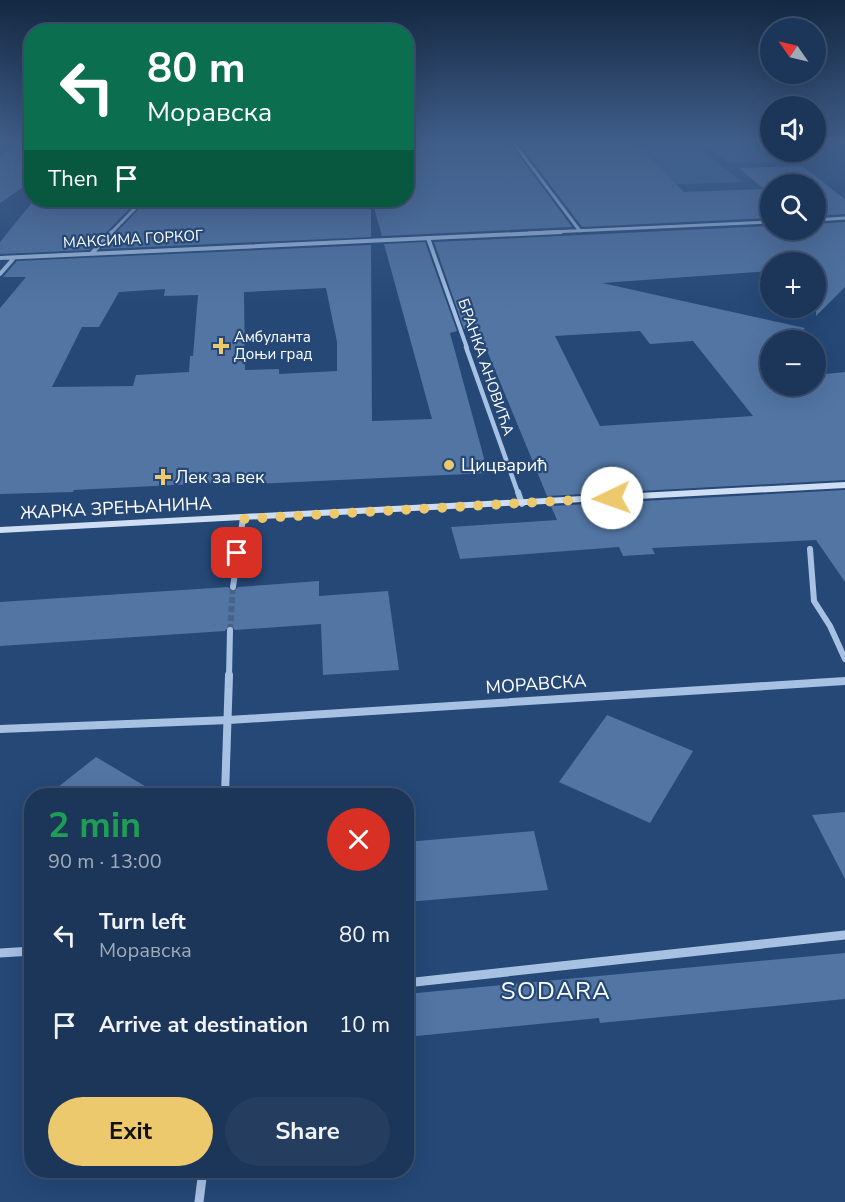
<!DOCTYPE html>
<html lang="en">
<head>
<meta charset="utf-8">
<style>
  body { margin:0; font-family:"Nunito Sans",sans-serif; background:#253e5f; color:#f1f3f6; height:100vh; display:flex; flex-direction:column; font-size:22px; white-space:nowrap }
  * { box-sizing:border-box; margin:0 }
  p { font-size:20px; color:#a0abba }
  .icon { flex:none; width:33px; height:33px; fill:none; stroke:currentColor; stroke-width:2; stroke-linecap:round; stroke-linejoin:round }
  .map { position:relative; flex:1; overflow:hidden }
  .drawer { position:absolute; left:24px; top:788px; width:390px; height:390px; display:flex; flex-direction:column; background:#1c3659; border-radius:24px; box-shadow:0 6px 24px #0002,0 0 0 2px #3a506f }
  .drawer>* { flex:none }
  .guide { position:absolute; left:24px; top:24px; width:390px; height:183px; border-radius:24px; box-shadow:0 6px 24px #0002,0 0 0 2px #3a506f; background:#0b6e4f; color:#fff; overflow:hidden }
  .needle { width:39px; rotate:304deg }
  .tools { position:absolute; left:760px; top:18px; display:grid; gap:12px }
  .tools a { display:grid; place-items:center; width:66px; height:66px; border-radius:50%; background:#1c3659; box-shadow:0 6px 24px #0002,0 0 0 2px #3a506f; font-size:30px }
  .pin { position:absolute; display:grid; place-items:center; width:51px; height:51px; color:#fff; margin:-26px; border-radius:12px; box-shadow:0 3px 9px #0006 }
  .me { position:absolute; width:66px; margin:-33px; rotate:267deg; stroke-linejoin:round; filter:drop-shadow(0 0 4px #0008) }
  .turn { display:flex; align-items:center; gap:21px; height:126px; padding:0 24px; font-size:27px }
  .turn .icon { width:78px; height:78px; stroke-width:2.5 }
  .turn b { display:block; font-size:42px; line-height:51px }
  .then { display:flex; align-items:center; height:57px; padding:0 24px; background:#0003; gap:12px; font-size:22px }
  .round { display:grid; place-items:center; flex:none; width:63px; height:63px; border-radius:32px; background:#253e5f }
  .head { display:flex; align-items:center; justify-content:space-between; height:102px; padding:0 24px }
  h1 { font-size:36px; font-weight:700; line-height:45px; color:#1e9e55 }
  .cta { display:flex; gap:12px; margin-top:auto; padding:12px 24px }
  .cta a { flex:1; height:69px; border-radius:36px; background:#ebc96c; color:#111; font-size:24px; font-weight:700; line-height:69px; text-align:center }
  .cta a+a { background:#253e5f; color:#f1f3f6 }
  ul { padding:0; list-style:none }
  li { display:flex; align-items:center; gap:18px; height:90px; padding:0 24px }
  li div { flex:1 }
  li b { display:block; font-size:22px }
  li em { font-style:normal }
  .map>svg:first-child { display:block }
  .green { fill:#396194 }
  .building { fill:#5275a3; fill-rule:evenodd }
  .lines { fill:none; stroke-linecap:round; stroke-linejoin:round }
  .street-tunnel { stroke:#46638b; stroke-width:6; stroke-dasharray:6 3; stroke-linecap:butt }
  .street-far5 { stroke:#a7c1e3; stroke-width:3 }
  .street-far4 { stroke:#a7c1e3; stroke-width:4 }
  .street-far3 { stroke:#a7c1e3; stroke-width:4.5 }
  .street-far2 { stroke:#a7c1e3; stroke-width:6 }
  .street-far1 { stroke:#a7c1e3; stroke-width:8 }
  .street { stroke:#a7c1e3; stroke-width:9 }
  .secondary { fill:#cfdef3; fill-rule:evenodd }
  .route { stroke:#ebc96c; stroke-width:10; stroke-dasharray:0 18 }
  .poi-dot { fill:#ebc96c; stroke:#254877; stroke-width:2 }
  .labels { text-anchor:middle; dominant-baseline:central; stroke-width:4.5; stroke-linejoin:round; paint-order:stroke }
  .far-street-label { font-size:15px; fill:#fff; stroke:#254877 }
  .far-poi-label { font-size:15px; fill:#fff; stroke:#254877; text-anchor:start }
  .poi-label { font-size:18px; fill:#fff; stroke:#254877; text-anchor:start }
  .street-label { font-size:18px; fill:#fff; stroke:#254877 }
  .near-neighbourhood-label { font-size:24px; letter-spacing:1.5px; fill:#fff; stroke:#254877 }
</style>
</head>
<body>
<div class="map">
<svg width="845" height="1202" viewBox="0 0 845 1202">
  <rect width="100%" height="100%" fill="#254877"/>
  <path class="green" d="M746 143 772 162 728 163 704 144Z
    M696 145 742 182 632 186 603 148Z"/>
  <path class="building" d="M21 142H32V181L0 203V157Z
    M406 142H509L572 227 382 236 372 200H406Z
    M518 142H633L684 192 764 189 739 168 802 166 845 199V214L816 216V184H771V218L582 227Z
    M34 200H138L89 250 0 254V242Z
    M147 200H188L181 207 271 209 323 208 324 203H343L344 200H371V237L101 249Z
    M845 222V287L816 316V262H771V271L602 283 805 328 794 340H771V367L761 379 771 378V386H816V375L845 372V480L547 496 476 324 464 329 434 242 771 226V230H816V224ZM640 331 650 344 693 341 753 416 600 426 555 336Z
    M425 242 457 331 450 333 488 473 255 484V481L74 490 73 492 0 494V308L26 277H3L17 261 371 245 372 421 432 419 384 244ZM326 288 337 342V371L279 374V369L245 370 244 292ZM165 289 164 296 198 295 193 356H190L189 372 136 375 133 386 52 387 82 327H99L119 292Z
    M845 490V582L816 540 652 548 655 554 623 556 619 547 460 559 451 527 557 520 551 506Z
    M319 581V596L388 591 399 670 323 675 321 624 235 630 230 625 225 631 0 646V602L228 587 233 592 238 587Z
    M607 715 693 751 650 823 559 782Z
    M96 757 160 795H48Z
    M845 812V879L812 815Z
    M534 831 548 890 406 902V842Z
    M845 953V999L600 1023 599 1018 406 1037V994Z"/>
  <g class="lines">
    <path class="street-tunnel" d="M230 630 233 587"/>
    <path class="street-far5" d="M513 142 580 231
      M816 220 845 218
      M111 233 143 200
      M529 233 771 222"/>
    <path class="street-far4" d="M428 238 467 348
      M92 253 112 232
      M0 258 561 232
      M0 274 14 258"/>
    <path class="street-far3" d="M466 347 518 493"/>
    <path class="street-far2" d="M518 492 522 504
      M810 549 814 601 830 626 845 659
      M233 587 243 518
      M229 677 230 630"/>
    <path class="street-far1" d="M0 729 229 720 845 681
      M225 795 229 675"/>
    <path class="street" d="M0 953 32 951
      M406 983 845 935
      M199 1202 203 1170"/>
    <path class="secondary" d="M845 482V488L0 533V527Z"/>
  </g>
  <linearGradient id="sky" x2="0" y2="1"><stop stop-color="#142841"/><stop offset="0.46" stop-color="#405e8a"/><stop offset="1" stop-color="#405e8a" stop-opacity="0"/></linearGradient>
  <rect width="845" height="310" fill="url(#sky)"/>
  <g class="lines">
    <path class="route" d="M237 553 243 519 612 498"/>
  </g>
  <g class="poi-dot">
    <path d="M218 337h6v6h6v6h-6v6h-6v-6h-6v-6h6z"/>
    <circle cx="449" cy="465" r="6"/>
    <path d="M160 468h6v6h6v6h-6v6h-6v-6h-6v-6h6z"/>
  </g>
  <g class="labels">
    <g class="far-street-label">
      <text transform="translate(133 239) rotate(-3)">МАКСИМА ГОРКОГ</text>
      <text transform="translate(486 367) rotate(71)">БРАНКА АНОВИЋА</text>
    </g>
    <g class="far-poi-label">
      <text x="234" y="337">Амбуланта<tspan x="234" dy="17">Доњи град</tspan></text>
    </g>
    <g class="poi-label">
      <text x="461" y="465">Цицварић</text>
      <text x="175" y="477">Лек за век</text>
    </g>
    <g class="street-label">
      <text transform="translate(116 508) rotate(-3)">ЖАРКА ЗРЕЊАНИНА</text>
      <text transform="translate(536 684) rotate(-4)">МОРАВСКА</text>
    </g>
    <g class="near-neighbourhood-label">
      <text x="556" y="991">SODARA</text>
    </g>
  </g>
</svg>
<div class="tools">
<a><svg class="needle" viewBox="-14 -14 28 28"><path d="M0-13l5 13h-10z" fill="#e53935"/><path d="M0 13l5-13h-10z" fill="#a0abba"/></svg></a>
<a><svg class="icon" aria-label="sound" viewBox="0 0 24 24"><path d="M4 9h4l5-4v14l-5-4H4zM17 9q2 3 0 6"/></svg></a>
<a><svg class="icon" aria-label="search" viewBox="0 0 24 24"><circle cx="10" cy="10" r="6"/><path d="M15 15l6 6"/></svg></a>
<a>+</a>
<a>−</a>
</div>
<div class="pin" style="left:237px;top:553px;background:#d93025"><svg class="icon" aria-label="arrive" viewBox="0 0 24 24"><path d="M6 21V4h12l-3 4 3 4H6"/></svg></div>
<svg class="me" style="left:612px;top:498px" viewBox="-20 -20 40 40"><circle r="19" fill="#fff"/><path d="M0-13L10 11 0 6-10 11z" fill="#ebc96c"/></svg>
<div class="guide">
<div class="turn"><svg class="icon" aria-label="left" viewBox="0 0 24 24"><path d="M17 20v-9H6M10 6l-5 5 5 5"/></svg><div><b>80 m</b>Моравска</div></div>
<div class="then">Then<svg class="icon" aria-label="arrive" viewBox="0 0 24 24"><path d="M6 21V4h12l-3 4 3 4H6"/></svg></div>
</div>
<section class="drawer">
<div class="head"><div><h1>2 min</h1><p>90 m · 13:00</p></div><a class="round" style="background:#d93025;color:#fff"><svg class="icon" aria-label="close" viewBox="0 0 24 24"><path d="M6 6l12 12M18 6L6 18"/></svg></a></div>
<ul>
<li><svg class="icon" aria-label="left" viewBox="0 0 24 24"><path d="M17 20v-9H6M10 6l-5 5 5 5"/></svg><div><b>Turn left</b><p>Моравска</p></div><em>80 m</em></li>
<li><svg class="icon" aria-label="arrive" viewBox="0 0 24 24"><path d="M6 21V4h12l-3 4 3 4H6"/></svg><div><b>Arrive at destination</b></div><em>10 m</em></li>
</ul>
<div class="cta"><a>Exit</a><a>Share</a></div>
</section>
</div>
</body>
</html>
